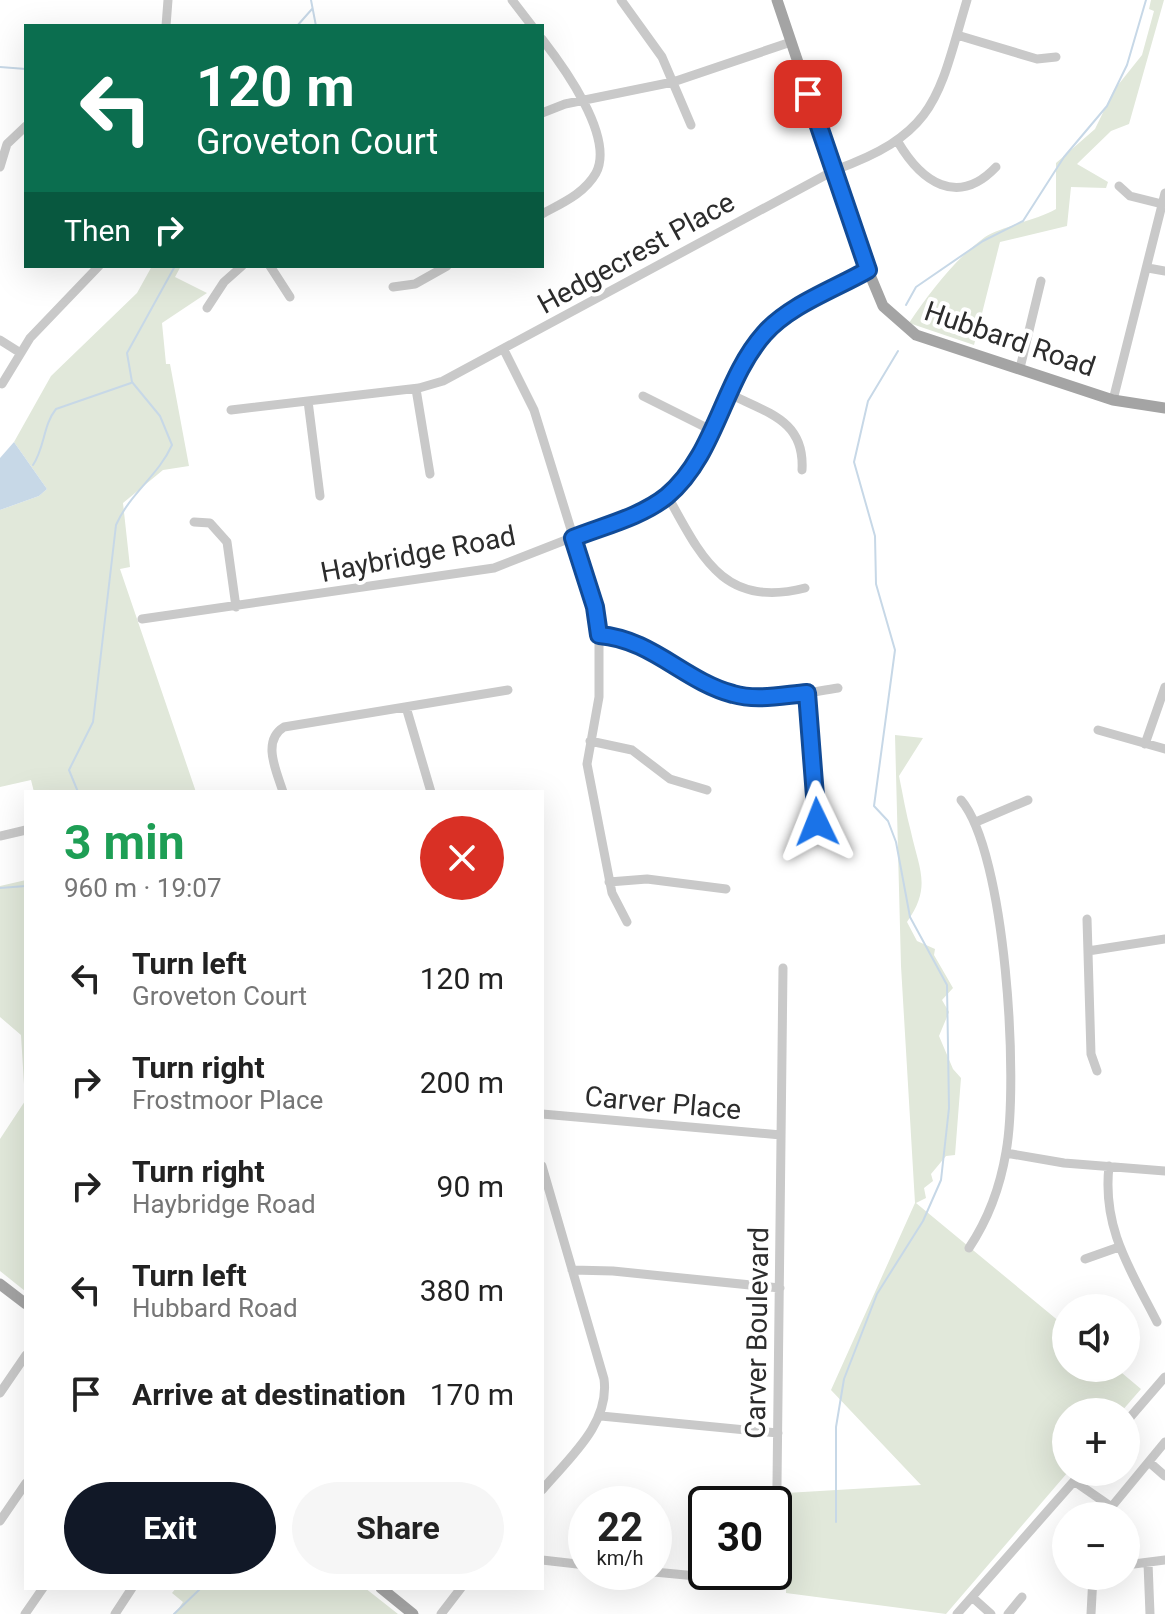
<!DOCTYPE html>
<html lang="en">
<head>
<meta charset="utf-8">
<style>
  body { margin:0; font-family:Roboto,sans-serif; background:#f6f6f6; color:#222; height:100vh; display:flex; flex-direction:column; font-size:30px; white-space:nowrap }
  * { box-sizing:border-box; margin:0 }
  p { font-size:26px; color:#767676 }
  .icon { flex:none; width:44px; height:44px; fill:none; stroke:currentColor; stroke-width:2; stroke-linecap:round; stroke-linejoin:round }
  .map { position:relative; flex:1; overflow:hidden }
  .panel { position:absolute; left:24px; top:790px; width:520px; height:800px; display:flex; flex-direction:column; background:#fff; border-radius:0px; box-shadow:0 8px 32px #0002 }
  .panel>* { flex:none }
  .hud { position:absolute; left:24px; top:24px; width:520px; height:244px; border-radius:0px; box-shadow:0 8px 32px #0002; background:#0b6e4f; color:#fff; overflow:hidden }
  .tools { position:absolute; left:1052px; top:1294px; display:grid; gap:16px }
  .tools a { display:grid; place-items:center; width:88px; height:88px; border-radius:50%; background:#fff; box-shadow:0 8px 32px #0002; font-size:40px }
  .speed { position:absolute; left:568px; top:1486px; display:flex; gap:16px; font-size:40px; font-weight:700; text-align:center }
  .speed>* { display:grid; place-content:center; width:104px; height:104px; border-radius:50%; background:#fff; box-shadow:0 8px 32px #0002; line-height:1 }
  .speed small { font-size:20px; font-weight:400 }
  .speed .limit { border:4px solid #111; border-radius:12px; background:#fff; color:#111 }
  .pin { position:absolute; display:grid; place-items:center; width:68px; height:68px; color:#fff; margin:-34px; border-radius:16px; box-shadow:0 4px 12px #0006 }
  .me { position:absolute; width:88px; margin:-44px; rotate:358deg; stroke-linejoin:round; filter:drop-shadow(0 0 6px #0008) }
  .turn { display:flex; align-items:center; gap:28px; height:168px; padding:0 40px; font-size:36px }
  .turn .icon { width:104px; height:104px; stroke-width:2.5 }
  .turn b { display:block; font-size:56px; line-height:68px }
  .then { display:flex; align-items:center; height:76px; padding:0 40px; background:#0003; gap:16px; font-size:30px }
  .round { display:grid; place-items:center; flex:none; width:84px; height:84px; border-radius:42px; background:#f6f6f6 }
  .summary { display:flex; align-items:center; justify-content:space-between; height:136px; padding:0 40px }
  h1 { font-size:48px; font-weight:700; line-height:60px; color:#1e9e55 }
  .action { display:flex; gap:16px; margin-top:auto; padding:16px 40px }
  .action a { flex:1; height:92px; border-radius:48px; background:#111827; color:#fff; font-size:32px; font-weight:700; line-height:92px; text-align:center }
  .action a+a { background:#f6f6f6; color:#222 }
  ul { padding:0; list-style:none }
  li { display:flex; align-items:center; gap:24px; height:104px; padding:0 40px }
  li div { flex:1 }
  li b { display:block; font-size:30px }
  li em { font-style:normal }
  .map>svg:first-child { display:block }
  .green { fill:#e1e8da }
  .water { fill:#c7d8e7 }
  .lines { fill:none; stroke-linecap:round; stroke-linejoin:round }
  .stream { stroke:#c7d8e7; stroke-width:2 }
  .minor { stroke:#c9c9c9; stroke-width:9 }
  .major { stroke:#a4a4a4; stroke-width:11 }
  .route-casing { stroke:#114b97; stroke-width:20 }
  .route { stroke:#1a73e8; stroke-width:14 }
  .labels { text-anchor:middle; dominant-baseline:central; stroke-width:8; stroke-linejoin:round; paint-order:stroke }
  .street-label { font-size:28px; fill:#2c2c2c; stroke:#fff }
</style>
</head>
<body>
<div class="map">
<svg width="1165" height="1614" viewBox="0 0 1165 1614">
  <rect width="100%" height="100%" fill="#fff"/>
  <path class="green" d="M1151 0H1164L1129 124 1111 131 1077 164 1108 182 1106 188 1071 187 1067 226 1000 242 974 345 909 323C930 292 955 259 985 237 1000 227 1037 220 1056 209V163L1095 129 1114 90 1142 55 1154 11 1149 9Z
    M152 266H181L175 277 207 293 162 323 166 364H170L189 466 163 470 123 503 130 567 120 569 196 792H34L31 780 0 787V510L39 496 47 489 14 442 51 376 137 293Z
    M895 735 923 738 899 776C903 795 906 814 911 832 919 869 932 887 907 922L917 941 935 949 934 955 953 988 942 1000 949 1012 939 1036 953 1069 961 1078 955 1155 946 1156 931 1174 933 1181 924 1188 926 1198 916 1203 1066 1327V1368H1116L1141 1389 1121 1412H1066L1068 1472 946 1614 786 1593V1493L921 1485 831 1390 915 1203 901 966Z
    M26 880V1290L25 1291 0 1271V1139L25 1101 21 1035 0 1017V886Z
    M176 1588H365L398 1614H175L183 1602 172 1593Z"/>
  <path class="water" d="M14 442 47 489 39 496 0 510V458Z"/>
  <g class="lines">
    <path class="stream" d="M311 0 316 26
      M297 26 312 9
      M0 67 26 69
      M906 305 916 287 983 241 1023 221 1064 157 1107 106 1127 65 1146 0
      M33 465C45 447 43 425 56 409L131 383
      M78 792 69 770 93 722 116 525C130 493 158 476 172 445L160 416 132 382 127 353 175 266
      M0 888 26 886
      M836 1522V1427L844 1379 877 1294 923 1221 941 1180 949 1108 947 985 910 917 896 842 888 821 874 806 895 650 876 584 875 536 854 462 868 401 898 351
      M174 1614 201 1588"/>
    <path class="minor" d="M512 0 532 26
      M621 0 662 57 691 125
      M166 26 168 0
      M957 35 1037 59 1056 57
      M542 39C563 66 615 137 596 173 584 194 562 203 542 214
      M542 113 565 104 673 82 791 42
      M898 142C921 181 957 208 996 167
      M0 167 7 144 26 126
      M1119 186 1130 196 1162 204
      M270 266 290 297
      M1148 268 1165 271
      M393 287 415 284 447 266
      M207 308 224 282 242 266
      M0 340 19 352
      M504 350 534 410 595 607 599 635V697L587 764 612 893 627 922
      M1020 368 1041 281
      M2 384 30 338 99 266
      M416 389 430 474
      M730 394C767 413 805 420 802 470
      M643 396 711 430
      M1113 400 1165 193
      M308 401 320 496
      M231 410 419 388 443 381 835 170C938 133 938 97 967 0
      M667 495C701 556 723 609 805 588
      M194 522 210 523 227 542 236 607
      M142 619 494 568 640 511 664 498 683 479 756 345 777 321 868 270
      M599 635C652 639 684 681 733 694 766 703 805 693 838 688
      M807 693 817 822
      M406 707 431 792
      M1098 730 1165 749
      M590 741 632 750 670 779 707 790
      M1145 744 1165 687
      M283 792C277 772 261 741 284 727L508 690
      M961 800C1006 853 1019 1082 1006 1152 1000 1188 989 1218 969 1248
      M976 822 1028 800
      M0 836 26 830
      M609 882 647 879 726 889
      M1087 919 1091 1054 1097 1071
      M1088 951 1165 939
      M542 1114 781 1135
      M1006 1153 1064 1163 1165 1171
      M542 1166 604 1379C610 1424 569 1458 542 1490
      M1109 1166C1102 1228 1130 1269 1157 1322
      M1085 1259 1119 1247
      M572 1270 613 1271 780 1288
      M0 1393 26 1355
      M601 1416 778 1433
      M1126 1422 1165 1377
      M1149 1462 1165 1476
      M1074 1481 1110 1506
      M1104 1516 1165 1442
      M0 1521 26 1483
      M542 1560 586 1565
      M1148 1563 1150 1614
      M1126 1565 1165 1560
      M654 1572 760 1582 768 1580 776 1569 783 968
      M972 1597 991 1614
      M25 1614 43 1588
      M115 1614 132 1588
      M441 1614 461 1588
      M957 1614 1082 1472
      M1008 1614 1022 1597
      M1091 1614 1093 1576"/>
    <path class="major" d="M777 0 868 270 883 306 916 335 1113 400 1165 408
      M0 1284 26 1304
      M381 1588 413 1614"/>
  </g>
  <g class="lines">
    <defs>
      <path id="route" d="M808 94 868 270C835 289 789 305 764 334 723 380 716 455 667 496 641 517 603 526 573 538L595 607 599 635C652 639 684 681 733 694 757 701 783 695 807 693L817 822"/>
    </defs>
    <use href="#route" class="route-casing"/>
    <use href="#route" class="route"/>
  </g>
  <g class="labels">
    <g class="street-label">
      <text transform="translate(636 253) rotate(-29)">Hedgecrest Place</text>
      <text transform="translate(1010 339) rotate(19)">Hubbard Road</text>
      <text transform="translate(418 554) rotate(-11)">Haybridge Road</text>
      <text transform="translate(663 1103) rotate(5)">Carver Place</text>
      <text transform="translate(757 1333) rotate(-89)">Carver Boulevard</text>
    </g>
  </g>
</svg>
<div class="tools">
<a><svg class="icon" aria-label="sound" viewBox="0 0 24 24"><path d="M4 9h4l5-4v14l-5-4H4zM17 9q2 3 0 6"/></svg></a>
<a>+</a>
<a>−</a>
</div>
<div class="speed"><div>22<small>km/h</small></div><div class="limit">30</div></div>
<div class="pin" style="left:808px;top:94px;background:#d93025"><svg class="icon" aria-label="arrive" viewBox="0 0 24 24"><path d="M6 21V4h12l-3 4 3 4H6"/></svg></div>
<svg class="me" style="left:817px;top:822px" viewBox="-20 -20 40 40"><path d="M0-17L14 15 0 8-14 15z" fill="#1a73e8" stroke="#fff" stroke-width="4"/></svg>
<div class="hud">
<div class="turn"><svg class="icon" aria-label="left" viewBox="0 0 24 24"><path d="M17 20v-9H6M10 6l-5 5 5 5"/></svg><div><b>120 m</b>Groveton Court</div></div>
<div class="then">Then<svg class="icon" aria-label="right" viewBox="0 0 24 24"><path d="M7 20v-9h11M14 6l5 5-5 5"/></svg></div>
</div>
<section class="panel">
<div class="summary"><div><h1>3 min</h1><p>960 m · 19:07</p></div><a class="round" style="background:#d93025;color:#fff"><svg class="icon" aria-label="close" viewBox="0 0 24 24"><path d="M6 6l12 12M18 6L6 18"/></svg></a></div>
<ul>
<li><svg class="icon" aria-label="left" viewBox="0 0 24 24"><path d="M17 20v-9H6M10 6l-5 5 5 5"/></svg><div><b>Turn left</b><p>Groveton Court</p></div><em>120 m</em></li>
<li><svg class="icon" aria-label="right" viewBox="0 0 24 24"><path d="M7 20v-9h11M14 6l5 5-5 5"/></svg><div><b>Turn right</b><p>Frostmoor Place</p></div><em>200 m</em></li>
<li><svg class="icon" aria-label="right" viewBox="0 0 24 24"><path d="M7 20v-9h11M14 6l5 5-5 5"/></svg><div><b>Turn right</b><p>Haybridge Road</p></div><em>90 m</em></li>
<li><svg class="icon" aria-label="left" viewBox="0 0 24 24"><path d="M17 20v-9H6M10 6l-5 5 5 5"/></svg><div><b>Turn left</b><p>Hubbard Road</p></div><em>380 m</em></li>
<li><svg class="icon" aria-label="arrive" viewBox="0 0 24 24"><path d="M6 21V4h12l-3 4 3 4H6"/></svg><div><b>Arrive at destination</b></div><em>170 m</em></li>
</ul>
<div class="action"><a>Exit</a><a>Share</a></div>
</section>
</div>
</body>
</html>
